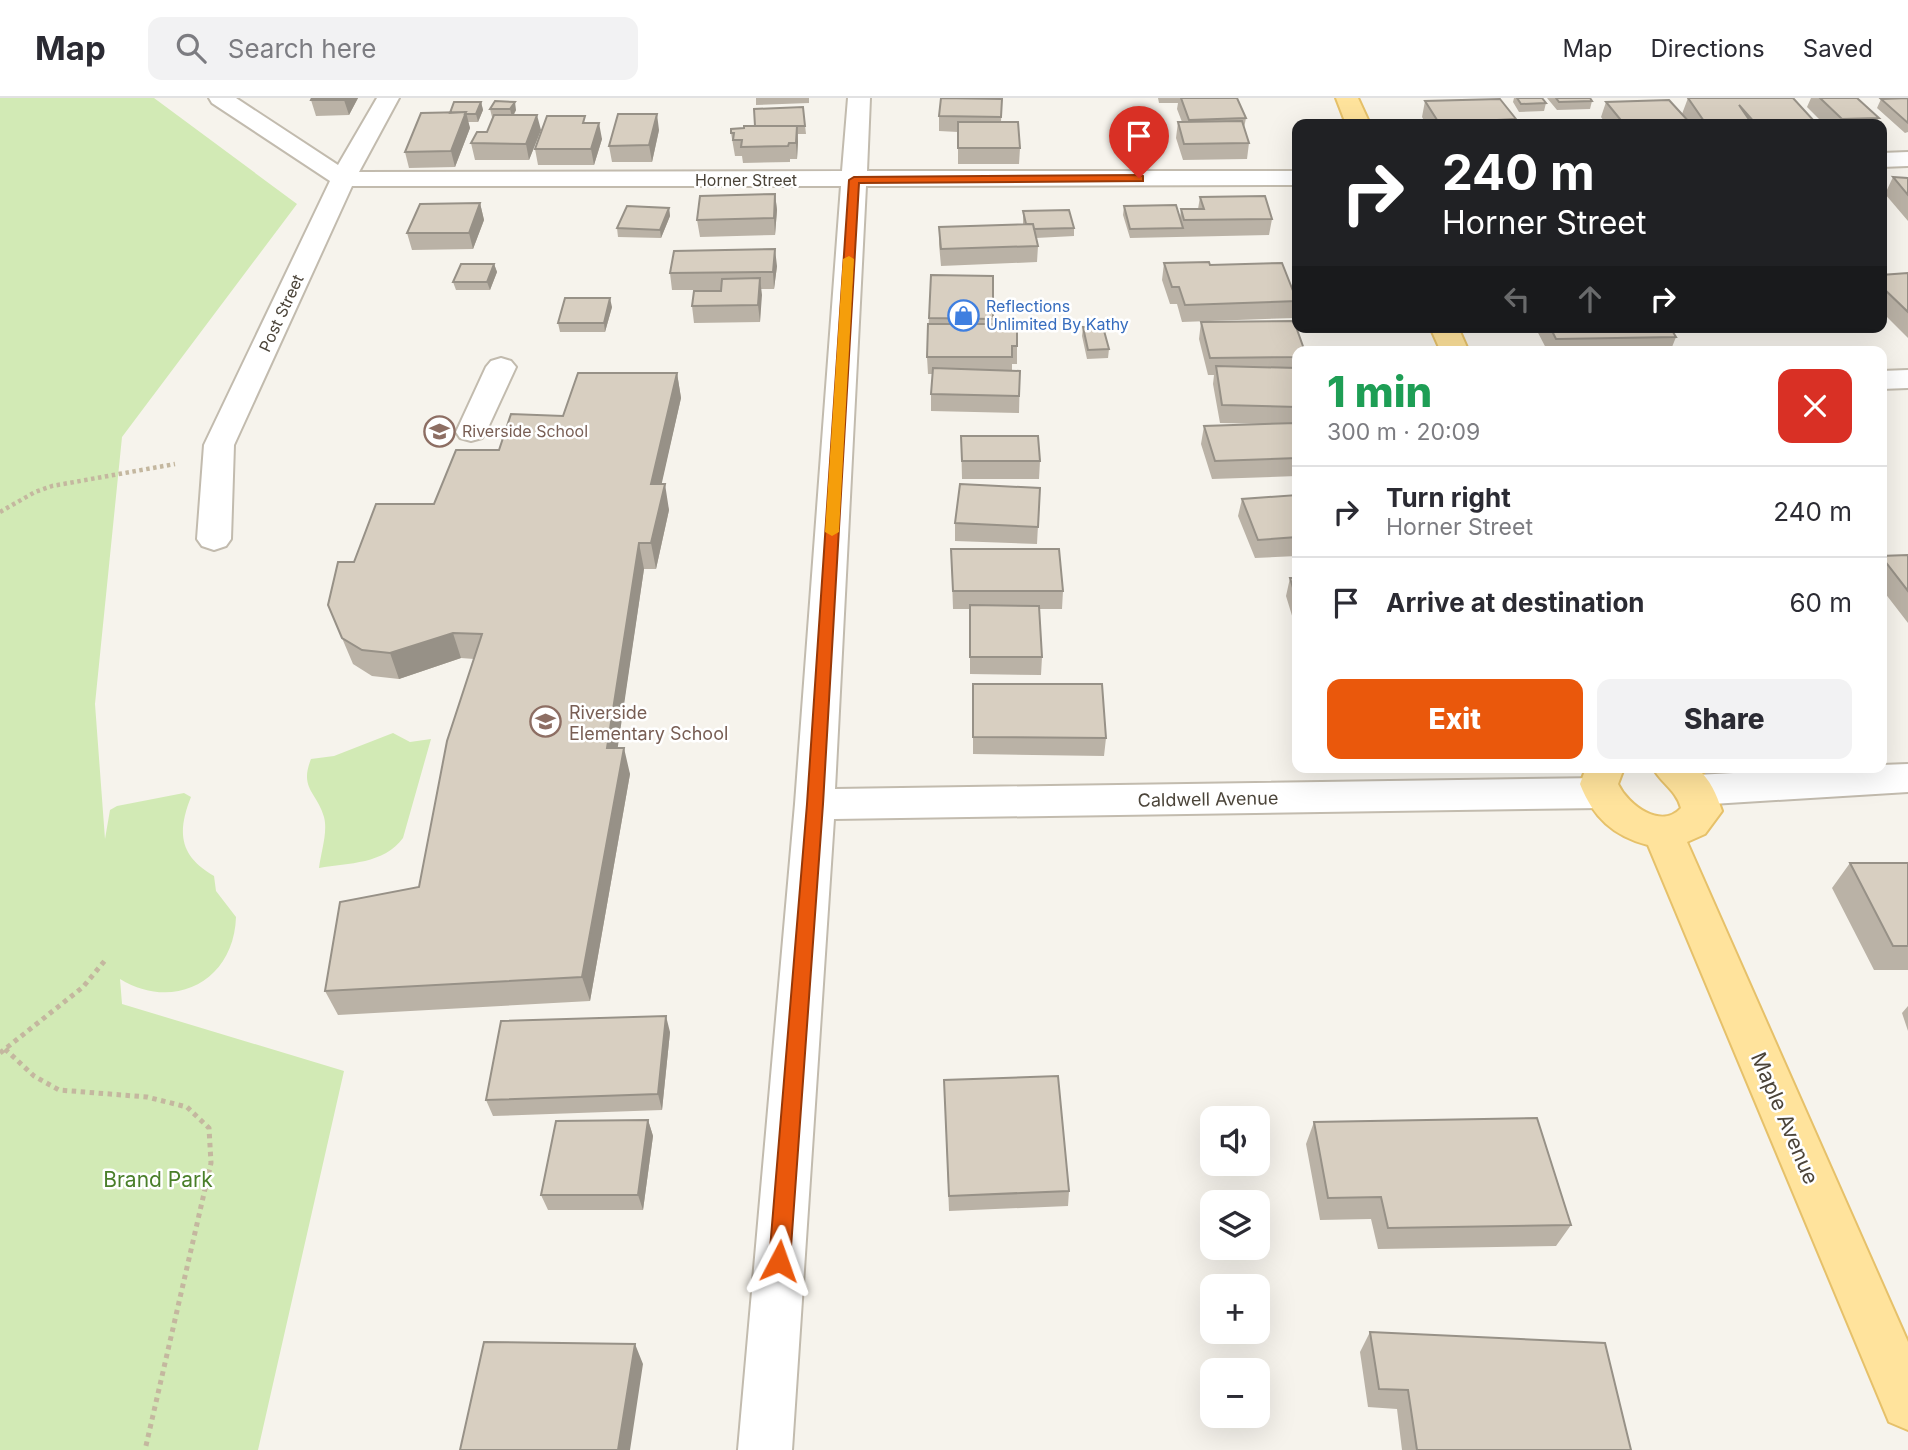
<!DOCTYPE html>
<html lang="en">
<head>
<meta charset="utf-8">
<style>
  body { margin:0; font-family:Inter,sans-serif; background:#f2f2f3; color:#2b2b33; height:100vh; display:flex; flex-direction:column; font-size:26px; white-space:nowrap }
  * { box-sizing:border-box; margin:0 }
  p { font-size:23px; color:#7c7c81 }
  .icon { flex:none; width:38px; height:38px; fill:none; stroke:currentColor; stroke-width:2; stroke-linecap:round; stroke-linejoin:round }
  .map { position:relative; flex:1; overflow:hidden }
  .details { position:absolute; left:1292px; top:248px; width:595px; height:427px; display:flex; flex-direction:column; background:#fff; border-radius:14px; box-shadow:0 7px 28px #0002 }
  .details>* { flex:none }
  .hud { position:absolute; left:1292px; top:21px; width:595px; height:214px; border-radius:14px; box-shadow:0 7px 28px #0002; background:#202124; color:#fff; overflow:hidden }
  .tools { position:absolute; left:1200px; top:1008px; display:grid; gap:14px }
  .tools a { display:grid; place-items:center; width:70px; height:70px; border-radius:14px; background:#fff; box-shadow:0 7px 28px #0002; font-size:35px }
  .pin { position:absolute; display:grid; place-items:center; width:60px; height:60px; color:#fff; margin:-72px -30px; border-radius:50% 50% 50% 0; rotate:-45deg; box-shadow:0 0 7px #0007 }
  .pin .icon { rotate:45deg }
  .me { position:absolute; width:77px; margin:-38px; rotate:4deg; stroke-linejoin:round; filter:drop-shadow(0 0 5px #0008) }
  .turn { display:flex; align-items:center; gap:24px; height:147px; padding:0 35px; font-size:32px }
  .turn .icon { width:91px; height:91px; stroke-width:2.5 }
  .turn b { display:block; font-size:49px; line-height:60px }
  .lanes { display:flex; align-items:center; height:66px; padding:0 35px; background:#0003; justify-content:center; gap:35px; direction:ltr }
  .lanes .off { opacity:.35 }
  .round { display:grid; place-items:center; flex:none; width:74px; height:74px; border-radius:14px; background:#f2f2f3 }
  .head { display:flex; align-items:center; justify-content:space-between; height:119px; padding:0 35px }
  h1 { font-size:42px; font-weight:800; line-height:52px; color:#1e9e55 }
  .primary-button { display:flex; gap:14px; margin-top:auto; padding:14px 35px }
  .primary-button a { flex:1; height:80px; border-radius:14px; background:#ea580c; color:#fff; font-size:28px; font-weight:800; line-height:80px; text-align:center }
  .primary-button a+a { background:#f2f2f3; color:#2b2b33 }
  ul { padding:0; list-style:none }
  li { display:flex; align-items:center; gap:21px; height:91px; padding:0 35px; border-top:2px solid #e1e1e2 }
  li div { flex:1 }
  li b { display:block; font-size:26px }
  li em { font-style:normal }
  header { display:flex; align-items:center; gap:42px; box-sizing:border-box; height:98px; padding:0 35px; background:#fff; border-bottom:2px solid #e1e1e2 }
  header strong { font-size:33px }
  nav { display:flex; gap:38px; margin-inline-start:auto; font-size:24px }
  .search { width:490px; height:63px; background:#f2f2f3; display:flex; align-items:center; gap:18px; box-sizing:border-box; padding:0 24px; border-radius:14px; color:#7c7c81; font-size:26px }
  .map>svg:first-child { display:block }
  .green { fill:#d2eab5 }
  .lines { fill:none; stroke-linecap:round; stroke-linejoin:round }
  .minor-casing { stroke:#c2bbae; stroke-width:4 }
  .major-casing { stroke:#e6c16a; stroke-width:4 }
  .path-far1 { stroke:#c4b79f; stroke-width:4.5; stroke-dasharray:3.5 3.5; stroke-linecap:butt }
  .path { stroke:#c4b79f; stroke-width:5; stroke-dasharray:4.5 4.5; stroke-linecap:butt }
  .minor { fill:#fff; fill-rule:evenodd }
  .major { fill:#ffe39c; fill-rule:evenodd }
  .wall { fill:#bab2a6 }
  .shaded-wall { fill:#979187 }
  .building { fill:#d8cfc1; stroke:#979187; stroke-width:2 }
  .route { fill:#ea580c; stroke:#983908; stroke-width:2 }
  .slow { fill:#f59e0b }
  .labels { text-anchor:middle; dominant-baseline:central; stroke-width:5; stroke-linejoin:round; paint-order:stroke }
  .far-street-label { font-size:16px; fill:#4b4439; stroke:#fff }
  .far-shop-label { font-size:16px; fill:#366cbe; stroke:#fff; text-anchor:start }
  .far-education-label { font-size:16px; fill:#785e54; stroke:#fff; text-anchor:start }
  .education-label { font-size:18px; fill:#785e54; stroke:#fff; text-anchor:start }
  .street-label { font-size:18px; fill:#4b4439; stroke:#fff }
  .near-street-label { font-size:21px; fill:#4b4439; stroke:#fff }
  .near-park-label { font-size:21px; fill:#4a7f2a; stroke:#fff }
</style>
</head>
<body>
<header>
<strong>Map</strong>
<div class="search"><svg class="icon" aria-label="search" viewBox="0 0 24 24"><circle cx="10" cy="10" r="6"/><path d="M15 15l6 6"/></svg>Search here</div>
<nav><a>Map</a><a>Directions</a><a>Saved</a></nav>
</header>
<div class="map">
<svg width="1908" height="1352" viewBox="0 0 1908 1352">
  <rect width="100%" height="100%" fill="#f6f3ec"/>
  <path class="green" d="M0 0H154L297 106 122 339 95 606 105 741 110 712 117 708 184 695 191 699C177 734 179 758 214 778L216 793 236 819C234 883 174 914 120 881L122 906 344 973 258 1352H0Z
    M393 635 410 644 431 641 403 740C384 766 349 765 319 770 321 754 328 734 324 719 317 694 299 691 311 661L334 658Z"/>
  <g class="lines">
    <defs>
      <path id="minor" d="M209 0H236L338 67 377 0H399L359 74 842 73 848 0H870L867 73H1297V87L866 88 835 691 1601 680 1615 685 1620 695 1615 705 1601 710 834 721 792 1352H738L795 706 841 88H352L234 347 231 441 226 448 214 452 202 448 197 441 204 347 330 83 212 5Z
        M1908 54V68L1881 69V55Z
        M501 260 511 263 516 269 486 334 482 340 471 343 460 340 456 334 486 269 491 263Z
        M1908 272V290L1881 291V273Z
        M1908 666V694L1696 707 1682 702 1677 692 1682 682 1696 677 1825 670H1881V667Z"/>
      <path id="major" d="M1336 0H1358L1370 26H1346Z
        M1430 229H1458L1469 254H1441Z
        M1586 670H1624L1618 686C1628 707 1661 732 1681 710 1677 693 1661 685 1653 670H1697C1711 683 1716 695 1722 713L1705 736 1687 744 1908 1244V1332L1889 1324 1648 747C1613 738 1593 719 1580 686Z"/>
    </defs>
    <use href="#minor" class="minor-casing"/>
    <use href="#major" class="major-casing"/>
    <path class="path-far1" d="M0 414 35 394 52 388 175 366"/>
    <path class="path" d="M5 951 34 978 59 992 147 999 187 1009 209 1030 211 1065 145 1352
      M0 955 83 889 107 860"/>
    <use href="#minor" class="minor"/>
    <use href="#major" class="major"/>
  </g>
  <path class="wall" d="M358 0 349 17 316 18 311 2Z
    M756 0H809V5L756 7Z
    M1158 0H1237L1246 20 1244 30 1249 45 1247 61 1183 62 1176 40 1178 24H1182L1177 11 1178 5H1159Z
    M1514 0H1542L1546 5 1544 13 1519 14 1513 4Z
    M1547 0H1590L1592 3 1590 11 1557 12Z
    M1688 0H1793L1815 24 1814 26H1606L1601 19 1606 4 1682 16Z
    M1811 0H1857L1879 20 1876 26H1824L1807 9Z
    M1908 0V34L1905 35 1877 10 1881 1Z
    M1002 1 1001 24 1020 50 1019 66H958V34L939 33V18Z
    M1425 3 1516 21 1515 26H1426L1422 19Z
    M481 4 483 12 478 24H468L470 30 455 69 409 70 405 54 450 15Z
    M803 9 806 36H798L797 61H790V64L743 65 742 58H735L731 35 744 30 755 28Z
    M490 11 516 12 514 17 541 32 529 62H475L471 45 487 34 493 19H492Z
    M586 25 602 41 594 67H538L535 51Z
    M659 32 652 64H612L609 48Z
    M1893 79 1908 80V123L1885 96Z
    M775 96 777 112 775 137 700 139 697 122Z
    M1200 99 1272 121 1269 137 1130 140 1123 117 1124 108 1180 120 1181 111H1198Z
    M480 105 484 122 473 151 412 152 407 135Z
    M669 110 670 118 661 140 618 139 617 130Z
    M1023 113 1074 130V138L1036 140 1038 148 1037 164 941 168 939 146V129L1023 126Z
    M1164 165 1210 167 1297 201 1294 220 1182 224 1177 206H1170L1162 182Z
    M494 166 497 174 490 192H456L453 184Z
    M777 168 774 191H761L760 224 694 225 692 208 721 193V192H672L670 175Z
    M1908 175V240L1881 213V177Z
    M931 177 993 178V229L1017 248V266H1012V272L1020 273 1019 315 931 313V296L933 276H928L927 259Z
    M612 209 605 234H560L558 225Z
    M1201 224 1297 254V378L1212 381 1201 346 1204 328 1268 326 1220 325 1213 286 1214 277H1208L1199 241Z
    M1083 229 1109 251 1108 260 1087 261 1082 238Z
    M1535 229H1670L1676 239 1670 254H1548Z
    M677 275 681 300 661 386 669 412 656 471H644L617 650 630 676 590 903 338 917 325 893 419 789 474 561 461 560 399 581 372 578 353 566 328 507 354 464 434 406 499 352 563 318Z
    M961 338 1040 363 1039 381H962Z
    M1040 390 1037 446 955 443V425Z
    M1297 397V458L1255 460 1238 418 1242 401Z
    M951 451 1063 493 1062 511H1039L1042 559 1041 577 970 576V511H953Z
    M1908 457V525L1881 490V458Z
    M1290 480H1297V534L1286 498Z
    M973 586 1106 640 1104 658 973 656Z
    M1850 765H1908V872H1874L1832 790Z
    M1908 908V933L1902 915Z
    M670 934 662 1012 493 1018 486 1002Z
    M944 982 1069 1093 1068 1108 949 1113Z
    M648 1022 653 1038 643 1112H548L541 1097Z
    M1314 1024 1571 1127 1556 1148 1378 1151 1371 1121 1320 1122 1306 1046Z
    M1370 1234 1631 1352H1402L1397 1311 1368 1309 1360 1254Z"/>
  <path class="shaded-wall" d="M345 0H358L349 17 344 2Z
    M481 4 483 12 478 24 476 16Z
    M515 4 516 12 512 19 510 11Z
    M466 14 470 30 455 69 451 53Z
    M657 16 659 32 652 64 649 47Z
    M537 17 541 32 529 62 526 46Z
    M599 25 602 41 594 67 591 51Z
    M797 28 798 44 797 61 796 45Z
    M775 96 777 112 775 137 774 120Z
    M480 105 484 122 473 151 469 135Z
    M669 110 670 118 661 140 660 132Z
    M775 151 777 168 774 191 773 174Z
    M494 166 497 174 490 192 487 184Z
    M760 180 762 197 760 224 758 207Z
    M610 200 612 209 605 234 604 225Z
    M677 275 681 300 656 411 651 386Z
    M665 386 669 412 656 471 651 445Z
    M639 445 644 471 614 675 607 650Z
    M453 535 461 560 399 581 390 555Z
    M624 650 630 676 590 903 582 879Z
    M666 918 670 934 662 1012 658 996Z
    M648 1022 653 1038 643 1112 638 1097Z
    M635 1246 643 1266 630 1352H618Z"/>
  <path class="building" d="M312 0H345L344 2H311Z
    M941 0 1002 1 1001 19 939 18Z
    M1181 0H1237L1246 20 1189 22Z
    M1517 0H1542L1546 5 1521 6Z
    M1556 0H1590L1592 3 1559 4Z
    M1688 0H1793L1815 24 1755 25 1739 7 1752 26H1706Z
    M1820 0H1857L1879 20 1842 21Z
    M1908 0V25L1881 1Z
    M1500 1 1516 21 1439 25 1425 3Z
    M1669 2 1691 26H1624L1606 4Z
    M495 3 515 4 510 11H490Z
    M454 4H481L476 16H465L466 14 450 15Z
    M803 9 805 28H755L754 11Z
    M466 14 451 53 405 54 421 15Z
    M618 16H657L649 47 609 48Z
    M494 17H537L526 46 471 45 477 34H487Z
    M547 18H585L583 25H599L591 51H535Z
    M1242 23 1249 45 1184 46 1178 24Z
    M958 24H1018L1020 50H958Z
    M744 28H797L796 45H789L788 48 741 49 742 42H733L734 35H731V31L744 30Z
    M1893 79 1908 80V97Z
    M775 96 774 120 697 122 700 98Z
    M1265 98 1272 121 1184 122 1181 111H1204L1200 99Z
    M480 105 469 135H407L420 106Z
    M1176 107 1183 130 1130 131 1124 108Z
    M627 108 669 110 660 132 617 130Z
    M1069 112 1074 130 1034 131 1033 126H1026L1023 113Z
    M1033 126 1038 148 941 151 939 129Z
    M775 151 773 174 670 175 674 153Z
    M1209 164 1210 167 1282 165 1297 203 1185 207 1179 189H1172L1164 165Z
    M461 166H494L487 184H453Z
    M1908 175V214L1881 188V177Z
    M931 177 993 178V221L929 220Z
    M760 180 758 207 692 208 694 193H721L722 181Z
    M565 200H610L604 225H558Z
    M1294 223 1305 254H1297V259L1210 260 1201 224Z
    M928 226H993L992 229H1017V248H1012V259H927Z
    M1083 229H1103L1109 251 1088 252Z
    M1550 229H1670L1676 239 1556 241Z
    M1216 268 1297 270V309L1222 307Z
    M933 270 1020 273 1019 298 931 296Z
    M578 275H677L651 386H665L651 445H639L607 650H624L582 879 325 893 340 804 419 789 447 643 482 536 453 535 390 555 362 552 342 540 328 507 338 464H354L376 406H434L456 352H499L511 316 563 318Z
    M1297 325V360L1215 363 1204 328Z
    M961 338H1038L1040 363H962Z
    M960 386 1040 390 1038 429 955 425Z
    M1297 397V439L1258 442 1242 401Z
    M951 451H1059L1063 493H953Z
    M1908 457V493L1881 458Z
    M1290 480H1297V503Z
    M970 507 1039 508 1042 559H970Z
    M973 586H1102L1106 640 973 639Z
    M1850 765H1908V848H1893Z
    M666 918 658 996 486 1002 501 923Z
    M1058 978 1069 1093 949 1098 944 982Z
    M1537 1020 1571 1127 1388 1130 1381 1099 1328 1100 1314 1024Z
    M648 1022 638 1097H541L556 1023Z
    M1370 1234 1605 1245 1631 1352H1417L1408 1292 1379 1291Z
    M484 1244 635 1246 618 1352H460Z"/>
  <path class="route" d="M1139 77 1143 78V83L859 85 823 706 790 1163 787 1170 779 1173 772 1170 769 1163 807 706 849 82 854 79Z"/>
  <path class="slow" d="M849 158 854 161 839 434 832 438 825 434 843 161Z"/>
  <defs>
    <symbol id="shop-ring" viewBox="-11 -11 22 22"><circle r="9.5" fill="#fff" stroke="#3f7fe0" stroke-width="1.5"/><path d="M-5-2.5h2.3a2.7 3.5 0 0 1 5.4 0H5L5.5 6h-11ZM-1.5-2.5h3a1.5 2.3 0 0 0-3 0Z" fill="#3f7fe0"/></symbol>
    <symbol id="school-ring" viewBox="-11 -11 22 22"><circle r="9.5" fill="#fff" stroke="#8d6e63" stroke-width="1.5"/><path d="M0-5L7-2L0 1L-7-2ZM-4 1L0 2.5L4 1V4Q0 6-4 4Z" fill="#8d6e63"/></symbol>
  </defs>
  <g fill-rule="evenodd">
    <use href="#shop-ring" x="946" y="200" width="35" height="35"/>
    <use href="#school-ring" x="422" y="316" width="35" height="35"/>
    <use href="#school-ring" x="528" y="606" width="35" height="35"/>
  </g>
  <g class="labels">
    <g class="far-street-label">
      <text x="746" y="82">Horner Street</text>
      <text transform="translate(281 215) rotate(-65)">Post Street</text>
    </g>
    <g class="far-shop-label">
      <text x="986" y="208">Reflections<tspan x="986" dy="18">Unlimited By Kathy</tspan></text>
    </g>
    <g class="far-education-label">
      <text x="462" y="333">Riverside School</text>
    </g>
    <g class="education-label">
      <text x="569" y="614">Riverside<tspan x="569" dy="21">Elementary School</tspan></text>
    </g>
    <g class="street-label">
      <text transform="translate(1208 701) rotate(-1)">Caldwell Avenue</text>
    </g>
    <g class="near-street-label">
      <text transform="translate(1785 1020) rotate(67)">Maple Avenue</text>
    </g>
    <g class="near-park-label">
      <text x="158" y="1081">Brand Park</text>
    </g>
  </g>
</svg>
<div class="tools">
<a><svg class="icon" aria-label="sound" viewBox="0 0 24 24"><path d="M4 9h4l5-4v14l-5-4H4zM17 9q2 3 0 6"/></svg></a>
<a><svg class="icon" aria-label="layers" viewBox="0 0 24 24"><path d="M12 4l9 5-9 5-9-5zM3 14l9 5 9-5"/></svg></a>
<a>+</a>
<a>−</a>
</div>
<div class="pin" style="left:1139px;top:80px;background:#d93025"><svg class="icon" aria-label="arrive" viewBox="0 0 24 24"><path d="M6 21V4h12l-3 4 3 4H6"/></svg></div>
<svg class="me" style="left:779px;top:1163px" viewBox="-20 -20 40 40"><path d="M0-17L14 15 0 8-14 15z" fill="#ea580c" stroke="#fff" stroke-width="4"/></svg>
<div class="hud">
<div class="turn"><svg class="icon" aria-label="right" viewBox="0 0 24 24"><path d="M7 20v-9h11M14 6l5 5-5 5"/></svg><div><b>240 m</b>Horner Street</div></div>
<div class="lanes"><svg class="icon off" aria-label="left" viewBox="0 0 24 24"><path d="M17 20v-9H6M10 6l-5 5 5 5"/></svg><svg class="icon off" aria-label="ahead" viewBox="0 0 24 24"><path d="M12 20V5M6 11l6-6 6 6"/></svg><svg class="icon" aria-label="right" viewBox="0 0 24 24"><path d="M7 20v-9h11M14 6l5 5-5 5"/></svg></div>
</div>
<section class="details">
<div class="head"><div><h1>1 min</h1><p>300 m · 20:09</p></div><a class="round" style="background:#d93025;color:#fff"><svg class="icon" aria-label="close" viewBox="0 0 24 24"><path d="M6 6l12 12M18 6L6 18"/></svg></a></div>
<ul>
<li><svg class="icon" aria-label="right" viewBox="0 0 24 24"><path d="M7 20v-9h11M14 6l5 5-5 5"/></svg><div><b>Turn right</b><p>Horner Street</p></div><em>240 m</em></li>
<li><svg class="icon" aria-label="arrive" viewBox="0 0 24 24"><path d="M6 21V4h12l-3 4 3 4H6"/></svg><div><b>Arrive at destination</b></div><em>60 m</em></li>
</ul>
<div class="primary-button"><a>Exit</a><a>Share</a></div>
</section>
</div>
</body>
</html>
